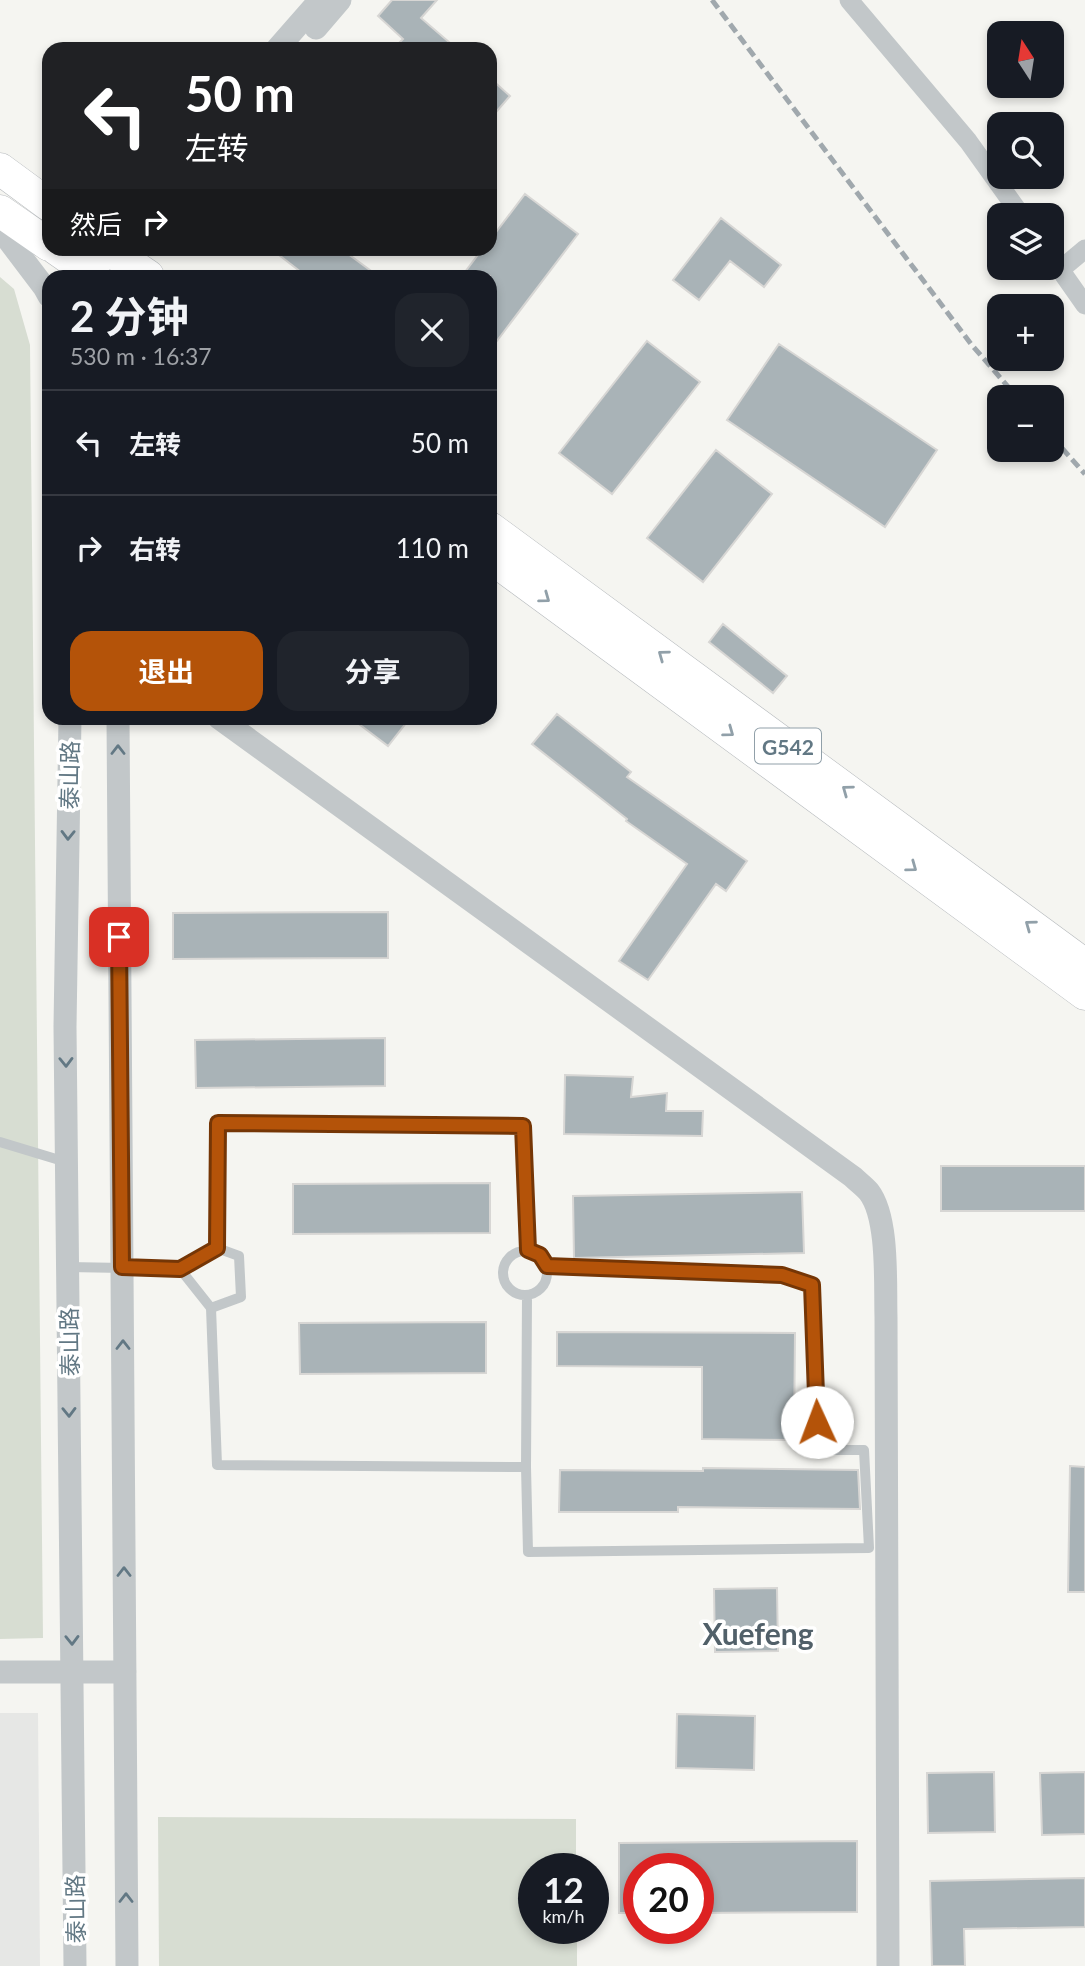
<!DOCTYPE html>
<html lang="zh">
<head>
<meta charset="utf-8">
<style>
  body { margin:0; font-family:Lato,"Noto Sans SC",sans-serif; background:#20242c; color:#f1f3f6; height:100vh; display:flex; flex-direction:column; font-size:26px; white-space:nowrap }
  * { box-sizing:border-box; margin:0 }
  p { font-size:23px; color:#9ea1a6 }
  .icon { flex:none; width:38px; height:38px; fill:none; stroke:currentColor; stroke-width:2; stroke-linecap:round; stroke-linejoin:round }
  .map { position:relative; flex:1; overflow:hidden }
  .side { position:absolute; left:42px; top:270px; width:455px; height:455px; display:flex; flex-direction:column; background:#171b24; border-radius:21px; box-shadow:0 4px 10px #0003 }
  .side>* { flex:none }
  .hud { position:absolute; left:42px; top:42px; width:455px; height:214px; border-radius:21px; box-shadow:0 4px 10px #0003; background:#202124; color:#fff; overflow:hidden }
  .needle { width:46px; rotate:348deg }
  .controls { position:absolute; left:987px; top:21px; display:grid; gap:14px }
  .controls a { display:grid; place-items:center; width:77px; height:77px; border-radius:14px; background:#171b24; box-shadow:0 4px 10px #0003; font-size:35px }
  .speed { position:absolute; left:518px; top:1853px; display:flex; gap:14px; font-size:35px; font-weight:700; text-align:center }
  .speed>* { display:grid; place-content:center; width:91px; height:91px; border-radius:50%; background:#171b24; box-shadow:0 4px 10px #0003; line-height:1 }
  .speed small { font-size:18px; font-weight:400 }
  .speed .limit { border:10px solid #d22; background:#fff; color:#111 }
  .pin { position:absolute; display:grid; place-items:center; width:60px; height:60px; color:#fff; margin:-30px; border-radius:14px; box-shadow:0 4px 10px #0006 }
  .me { position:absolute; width:77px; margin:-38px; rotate:358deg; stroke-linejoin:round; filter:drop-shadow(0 0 5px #0008) }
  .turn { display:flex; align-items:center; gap:24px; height:147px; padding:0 28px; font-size:32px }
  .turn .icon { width:91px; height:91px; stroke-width:2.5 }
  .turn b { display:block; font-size:49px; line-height:60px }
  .then { display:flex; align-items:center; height:66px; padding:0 28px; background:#0003; gap:14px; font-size:26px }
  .round { display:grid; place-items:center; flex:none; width:74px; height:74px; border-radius:21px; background:#20242c }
  .head { display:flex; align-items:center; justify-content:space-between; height:119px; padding:0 28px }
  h1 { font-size:42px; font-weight:700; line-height:52px }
  .button { display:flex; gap:14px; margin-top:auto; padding:14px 28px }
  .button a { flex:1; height:80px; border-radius:21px; background:#b45309; color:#fff; font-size:28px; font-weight:700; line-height:80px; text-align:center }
  .button a+a { background:#20242c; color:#f1f3f6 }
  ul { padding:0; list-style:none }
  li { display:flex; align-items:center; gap:21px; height:105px; padding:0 28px; border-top:2px solid #363941 }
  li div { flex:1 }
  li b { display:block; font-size:26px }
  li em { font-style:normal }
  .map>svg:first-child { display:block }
  .built { fill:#e6e7e5 }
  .green { fill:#d7ddd2 }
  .building { fill:#a9b3b7; stroke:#d7d6d4; stroke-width:2 }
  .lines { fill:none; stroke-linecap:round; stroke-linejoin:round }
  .trunk-casing { stroke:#b6babd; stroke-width:33 }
  .service { stroke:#c2c7c9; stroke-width:10 }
  .minor { stroke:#c2c7c9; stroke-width:19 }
  .tertiary { stroke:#c2c7c9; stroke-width:23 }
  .trunk { stroke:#fff; stroke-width:32 }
  .rail { stroke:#a0a8ad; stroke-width:5; stroke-dasharray:10 5; stroke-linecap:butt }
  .oneway { stroke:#91a0a9 }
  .oneway2 { stroke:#627884 }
  .route-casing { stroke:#753606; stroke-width:18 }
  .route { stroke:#b45309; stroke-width:12 }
  .labels { text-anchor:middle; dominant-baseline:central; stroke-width:7; stroke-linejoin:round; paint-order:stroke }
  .shield { fill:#fff; stroke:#91a0a9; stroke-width:2 }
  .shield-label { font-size:21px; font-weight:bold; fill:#627884 }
  .street-label { font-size:23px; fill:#627884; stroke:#fff }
  .district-label { font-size:30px; font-weight:bold; fill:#516069; stroke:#fff }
</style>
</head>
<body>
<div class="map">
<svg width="1085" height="1966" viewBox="0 0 1085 1966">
  <rect width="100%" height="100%" fill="#f5f5f1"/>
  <path class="built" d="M0 1713H38L40 1966H0Z"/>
  <path class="green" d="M0 277 14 289 30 345 43 1638 0 1639Z
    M158 1817 576 1819V1869H534V1928L577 1929V1966H159Z"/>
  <path class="building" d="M392 0H437L421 18 457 49H393L403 39 378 16Z
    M490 78 510 96 490 119Z
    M525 194 578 234 490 350V276H462L483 248H490V240Z
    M721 218 781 265 764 287 730 261 699 300 673 280Z
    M270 248H340L378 276H306Z
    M647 341 700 382 612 494 559 453Z
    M779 344 937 450 885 527 727 420Z
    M716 450 772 494 703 582 647 538Z
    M723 624 787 676 773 693 709 642Z
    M557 714 631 772 627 777 747 861 726 891 716 884 648 980 619 961 687 864 626 821 627 819 532 744Z
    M351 718H410L388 746Z
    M388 912V958L173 959V913Z
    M385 1038V1086L196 1088 195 1040Z
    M565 1075 633 1077 631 1097 667 1093 666 1111H703L702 1136 564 1134Z
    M941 1166H1085V1211H941Z
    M490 1183V1233L293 1234V1184Z
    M802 1192 804 1253 574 1258 573 1196Z
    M486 1322V1373L300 1374 299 1323Z
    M557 1332 795 1333 794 1440 702 1439V1367L557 1366Z
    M1070 1466 1085 1467V1592H1068Z
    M703 1468 858 1470 860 1509 678 1507V1512H559L560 1470 703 1471Z
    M777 1588 778 1651 715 1652 714 1589Z
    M677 1714 755 1716 754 1770 676 1768Z
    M994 1772 995 1832 928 1833 927 1773Z
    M1085 1772V1834L1042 1835 1040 1773Z
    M857 1841V1912L698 1913V1869H639V1913H619V1843Z
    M1085 1878V1927L964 1929 965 1966H932L930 1881Z"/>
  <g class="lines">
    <defs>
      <path id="trunk" d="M0 169 49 205
        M0 211 49 245
        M55 248 95 276
        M107 248 148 276
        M490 528 1085 965
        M490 557 1085 994"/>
    </defs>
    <use href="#trunk" class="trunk-casing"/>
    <path class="service" d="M0 1142 66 1162
      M503 1273a22 22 0 1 1 44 0a22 22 0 1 1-44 0Z
      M68 1267 180 1269
      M527 1296 526 1467 217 1465 211 1308 241 1297 239 1256 217 1248 218 1123 523 1126 528 1250
      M211 1308 180 1269 217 1248
      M526 1467 528 1552 869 1548 864 1450H819L812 1285 782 1275 547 1266"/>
    <path class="minor" d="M849 0 968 141 1021 215
      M1052 258 1085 305
      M1060 270 1085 249"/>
    <path class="tertiary" d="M316 28 340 0
      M277 49 320 0
      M0 229 44 287 49 296
      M70 718 65 1027 75 1966
      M118 718 127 1966
      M219 718 853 1177C858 1182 865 1187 869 1192 889 1218 885 1285 886 1317L888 1966
      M0 1672H125"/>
    <use href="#trunk" class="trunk"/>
    <path class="rail" d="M712 0 971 344 1017 397
      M1052 437 1085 474"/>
  </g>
  <defs><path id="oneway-chevron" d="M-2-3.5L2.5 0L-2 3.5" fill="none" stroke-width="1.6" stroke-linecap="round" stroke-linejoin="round" transform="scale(1.75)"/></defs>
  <g class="oneway">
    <use href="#oneway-chevron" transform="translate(545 598) rotate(36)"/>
    <use href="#oneway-chevron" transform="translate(663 655) rotate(-144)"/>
    <use href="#oneway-chevron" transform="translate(729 732) rotate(36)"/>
    <use href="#oneway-chevron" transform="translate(847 790) rotate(-144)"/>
    <use href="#oneway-chevron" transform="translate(912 867) rotate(36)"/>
    <use href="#oneway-chevron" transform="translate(1030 925) rotate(-144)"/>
  </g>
  <g class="oneway2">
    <use href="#oneway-chevron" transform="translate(118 750) rotate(-90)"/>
    <use href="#oneway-chevron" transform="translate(68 835) rotate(91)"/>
    <use href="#oneway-chevron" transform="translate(66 1062) rotate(89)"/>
    <use href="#oneway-chevron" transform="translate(123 1345) rotate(-90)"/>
    <use href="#oneway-chevron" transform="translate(69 1412) rotate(89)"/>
    <use href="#oneway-chevron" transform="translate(124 1572) rotate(-90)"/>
    <use href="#oneway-chevron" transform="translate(72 1640) rotate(89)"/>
    <use href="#oneway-chevron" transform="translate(126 1898) rotate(-90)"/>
  </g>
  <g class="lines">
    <defs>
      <path id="route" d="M119 937 122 1267 180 1269 217 1248 218 1123 523 1126 528 1250 540 1255 547 1266 782 1275 812 1285 817 1422"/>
    </defs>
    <use href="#route" class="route-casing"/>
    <use href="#route" class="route"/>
  </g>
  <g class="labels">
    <rect class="shield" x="755" y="728.5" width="66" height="35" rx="5"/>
    <g class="shield-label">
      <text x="788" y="746">G542</text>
    </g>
    <g class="street-label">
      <text transform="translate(69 775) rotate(-89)">泰山路</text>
      <text transform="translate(69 1342) rotate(-91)">泰山路</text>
      <text transform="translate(75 1909) rotate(-91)">泰山路</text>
    </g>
    <g class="district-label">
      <text x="758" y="1633">Xuefeng</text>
    </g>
  </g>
</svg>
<div class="controls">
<a><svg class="needle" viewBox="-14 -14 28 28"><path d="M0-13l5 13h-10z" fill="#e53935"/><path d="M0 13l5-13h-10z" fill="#9ea1a6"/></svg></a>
<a><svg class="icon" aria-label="search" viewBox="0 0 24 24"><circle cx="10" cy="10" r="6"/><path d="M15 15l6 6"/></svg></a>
<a><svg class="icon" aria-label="layers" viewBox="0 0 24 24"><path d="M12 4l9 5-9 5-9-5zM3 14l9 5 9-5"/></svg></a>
<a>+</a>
<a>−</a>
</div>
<div class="speed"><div>12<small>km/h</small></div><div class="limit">20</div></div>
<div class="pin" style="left:119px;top:937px;background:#d93025"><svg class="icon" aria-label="arrive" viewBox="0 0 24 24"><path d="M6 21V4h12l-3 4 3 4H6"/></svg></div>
<svg class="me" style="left:817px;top:1422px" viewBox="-20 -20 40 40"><circle r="19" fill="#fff"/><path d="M0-13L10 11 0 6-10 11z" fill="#b45309"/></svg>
<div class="hud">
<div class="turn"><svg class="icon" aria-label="left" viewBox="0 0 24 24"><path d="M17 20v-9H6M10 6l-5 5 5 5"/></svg><div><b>50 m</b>左转</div></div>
<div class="then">然后<svg class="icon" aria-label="right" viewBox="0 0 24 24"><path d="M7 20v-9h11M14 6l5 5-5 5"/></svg></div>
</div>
<section class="side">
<div class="head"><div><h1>2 分钟</h1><p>530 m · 16:37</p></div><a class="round"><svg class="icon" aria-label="close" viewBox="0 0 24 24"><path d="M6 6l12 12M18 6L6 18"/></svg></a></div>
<ul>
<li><svg class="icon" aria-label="left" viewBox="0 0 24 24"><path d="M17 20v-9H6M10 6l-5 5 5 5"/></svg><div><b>左转</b></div><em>50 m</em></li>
<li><svg class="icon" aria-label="right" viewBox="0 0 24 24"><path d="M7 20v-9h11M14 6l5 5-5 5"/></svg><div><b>右转</b></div><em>110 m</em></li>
</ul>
<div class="button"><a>退出</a><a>分享</a></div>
</section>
</div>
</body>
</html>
